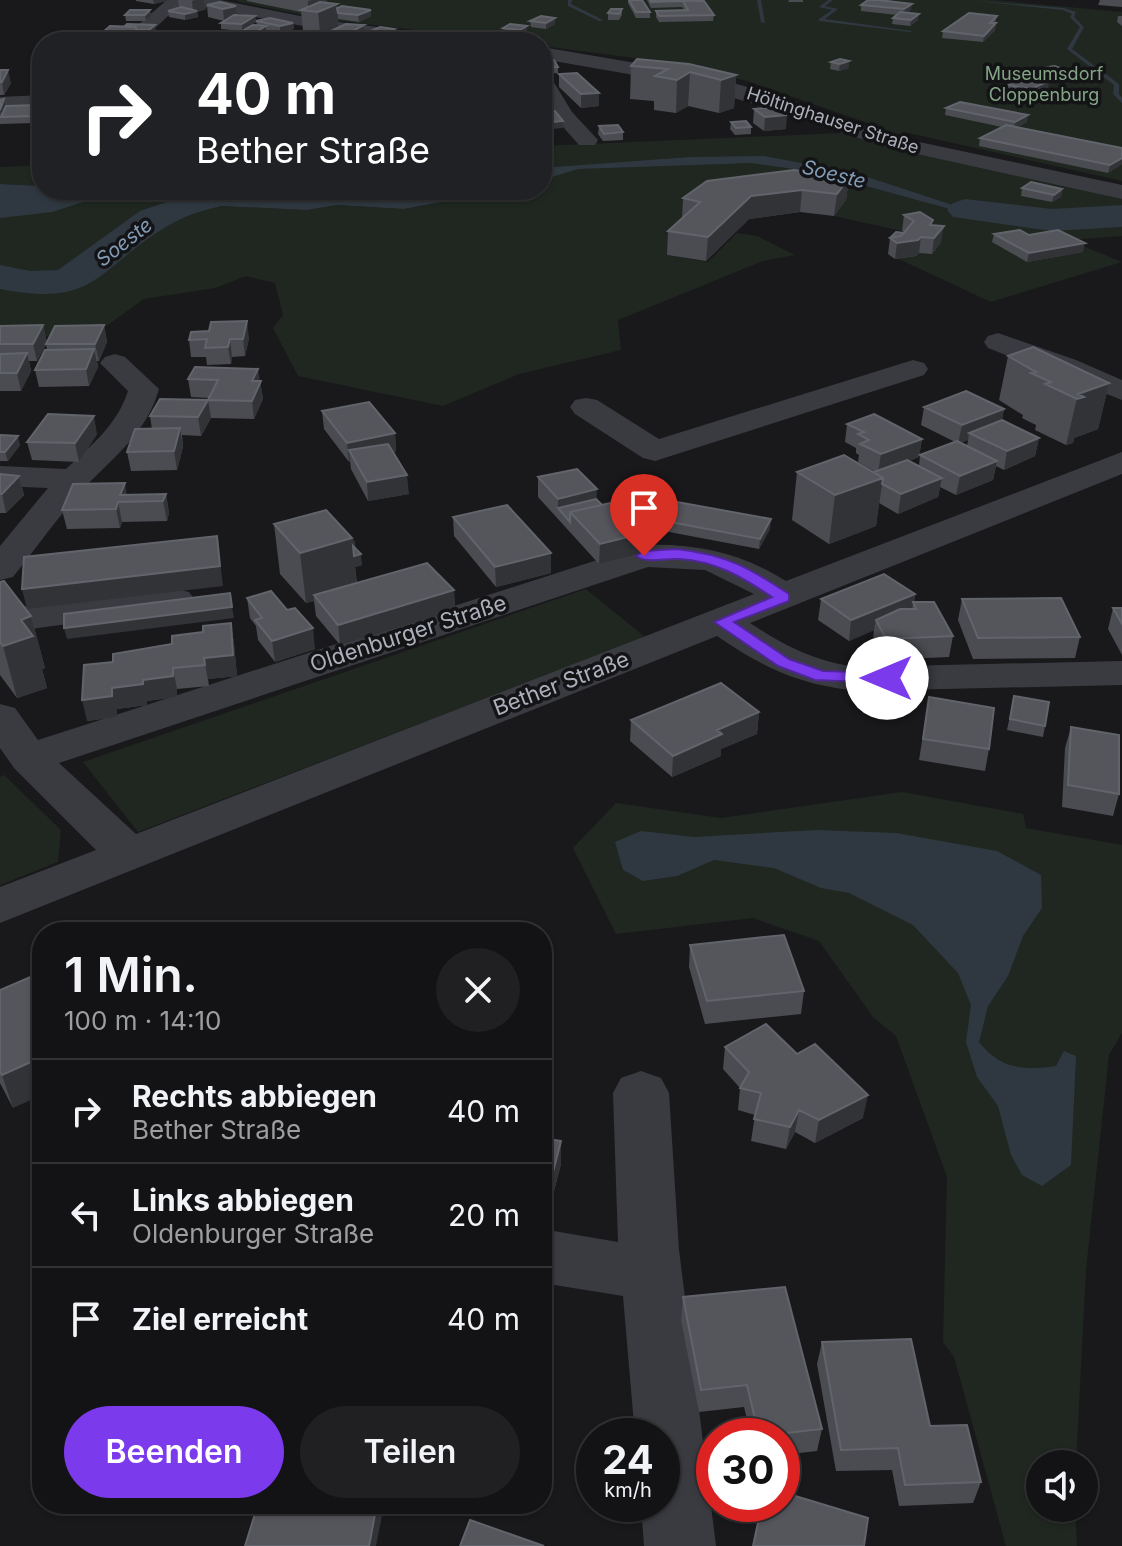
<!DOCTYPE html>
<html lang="de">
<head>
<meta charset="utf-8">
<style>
  body { margin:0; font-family:Inter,sans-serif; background:#202022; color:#f1f3f6; height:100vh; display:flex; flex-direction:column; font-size:30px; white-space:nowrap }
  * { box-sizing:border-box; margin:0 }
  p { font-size:26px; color:#9d9ea0 }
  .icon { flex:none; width:44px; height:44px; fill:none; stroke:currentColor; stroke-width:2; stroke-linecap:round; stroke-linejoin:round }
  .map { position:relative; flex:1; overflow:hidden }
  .drawer { position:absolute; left:32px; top:922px; width:520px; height:592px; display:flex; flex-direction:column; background:#131315; border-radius:32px; box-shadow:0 2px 6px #0004,0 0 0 2px #323234 }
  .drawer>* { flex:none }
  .banner { position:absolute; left:32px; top:32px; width:520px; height:168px; border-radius:32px; box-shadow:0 2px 6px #0004,0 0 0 2px #323234; background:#202124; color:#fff; overflow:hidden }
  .controls { position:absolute; left:1026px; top:1450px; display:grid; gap:16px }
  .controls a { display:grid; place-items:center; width:72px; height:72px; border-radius:50%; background:#131315; box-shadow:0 2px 6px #0004,0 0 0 2px #323234; font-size:40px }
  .speed { position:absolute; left:576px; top:1418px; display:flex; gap:16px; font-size:40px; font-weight:700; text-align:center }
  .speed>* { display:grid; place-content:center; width:104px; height:104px; border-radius:50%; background:#131315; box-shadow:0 2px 6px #0004,0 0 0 2px #323234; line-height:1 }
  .speed small { font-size:20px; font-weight:400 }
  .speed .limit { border:12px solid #d22; background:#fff; color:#111 }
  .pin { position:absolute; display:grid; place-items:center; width:68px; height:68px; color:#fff; margin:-82px -34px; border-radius:50% 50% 50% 0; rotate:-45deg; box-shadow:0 0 8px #0007 }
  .pin .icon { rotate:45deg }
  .me { position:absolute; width:88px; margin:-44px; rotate:270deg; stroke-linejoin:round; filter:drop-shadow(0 0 6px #0008) }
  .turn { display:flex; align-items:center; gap:28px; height:168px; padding:0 32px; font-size:36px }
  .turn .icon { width:104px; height:104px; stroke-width:2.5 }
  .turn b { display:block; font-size:56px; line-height:68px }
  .round { display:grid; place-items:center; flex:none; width:84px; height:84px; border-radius:42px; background:#202022 }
  .headline { display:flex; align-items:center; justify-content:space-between; height:136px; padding:0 32px }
  h1 { font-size:48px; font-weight:600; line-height:60px }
  .primary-button { display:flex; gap:16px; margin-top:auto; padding:16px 32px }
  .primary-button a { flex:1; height:92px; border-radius:48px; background:#7c3aed; color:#fff; font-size:32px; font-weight:600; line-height:92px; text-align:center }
  .primary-button a+a { background:#202022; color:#f1f3f6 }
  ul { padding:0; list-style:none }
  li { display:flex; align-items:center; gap:24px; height:104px; padding:0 32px; border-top:2px solid #323234 }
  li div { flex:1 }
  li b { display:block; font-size:30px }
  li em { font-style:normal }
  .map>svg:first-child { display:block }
  .green { fill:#1f2720 }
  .water { fill:#2f3840 }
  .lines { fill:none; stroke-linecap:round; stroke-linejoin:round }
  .stream { fill:#2f3840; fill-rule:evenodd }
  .river { fill:#2f3840; fill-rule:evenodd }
  .minor { fill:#3a3b41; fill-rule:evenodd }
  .wall { fill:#4a4c51; fill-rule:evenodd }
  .shaded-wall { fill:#323337 }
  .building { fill:#55565c; stroke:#62646b; stroke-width:2 }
  .route { fill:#7c3aed; stroke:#51269a; stroke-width:2 }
  .labels { text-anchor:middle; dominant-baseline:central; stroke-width:7; stroke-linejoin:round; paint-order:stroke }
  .far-park-label { font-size:18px; fill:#83a686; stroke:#141417 }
  .far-street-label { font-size:18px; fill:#acb0bb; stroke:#141417 }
  .far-water-label { font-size:20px; font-style:italic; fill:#839cb6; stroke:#141417 }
  .street-label { font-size:22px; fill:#acb0bb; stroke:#141417 }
</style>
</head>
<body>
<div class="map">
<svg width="1122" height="1546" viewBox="0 0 1122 1546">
  <rect width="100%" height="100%" fill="#19191c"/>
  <path class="green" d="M239 0H993L1122 12V181L904 132 881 143 1122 199V236L1068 240 1122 262 991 302 888 254 899 252 911 236 902 231 834 216 846 200 696 224 666 255 708 262 737 233 757 236 795 255 763 261 618 320 621 350 519 374 443 406 298 376 273 328 283 315 275 283 246 276 215 288 144 299 95 334 0 338V218L81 192 73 190H228L153 215 162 218 220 206 307 210 337 205 404 209 504 190H542V180L563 171 558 167 542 168V146L841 133 858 138 879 127 747 81 673 63 542 46V42H512L317 18 235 1Z
    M42 165V186L0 184V167Z
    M586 589 645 637 138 832 83 762Z
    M4 775 61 830 58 862 0 885V777Z
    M902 792 1023 814 1026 828 1122 845V1033L1109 1055 1086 1270 1076 1464H1040V1508H1075L1077 1546H1006L954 1357 943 1342 947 1177 896 1036 873 1017 819 941 753 918 616 934 573 848 616 803 721 818Z"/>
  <path class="water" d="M764 156 855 173 962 208 1052 220 961 212 815 172 751 163 578 169 542 180V168L690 157Z
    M0 184 42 186V190L81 192 83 202 52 212 0 218Z
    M228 190H504L404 209 337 205 307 210 220 206 162 218 152 215Z
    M816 830 896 833 997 851 1041 875 1042 908 1023 936 1008 976 988 1006 979 1042C1000 1069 1024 1071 1056 1066L1064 1051 1076 1056 1071 1165 1042 1186 1022 1175 1011 1155 998 1106 977 1077 966 1042 971 1005 958 973 913 925 849 893 821 888 774 868 714 860 677 876 643 881 623 870 615 842 641 831 694 837Z"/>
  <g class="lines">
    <path class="stream" d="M568 0H572L571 4 603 20 599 21 568 6Z
      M757 0H761L765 23 761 22Z
      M828 0H833L825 6 838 9 825 19 912 31 910 32 819 21V19L832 10 819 7Z
      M966 0 1064 8 1076 12 1074 17 1084 27 1072 49 1119 84V94L1122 98V103L1113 94 1114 85 1067 49 1080 27 1070 17 1072 14 1063 10Z"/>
    <path class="river" d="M203 190H266L261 197C229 205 194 209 166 227 95 270 97 308 0 289V265L30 271 58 270 140 211Z
      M965 199 1052 209 1122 205V227L1052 231 953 217 947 210 953 203Z"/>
    <path class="minor" d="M167 0H185L151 32H139L136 28 139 24Z
      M187 0H220L315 19 455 37 464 42C373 42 284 23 195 5Z
      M542 47 700 74 766 92 905 139 1122 185V199L890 148 697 86 542 59Z
      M542 74 550 76 572 112 598 140 595 145H579C558 120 542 109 542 74Z
      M42 95V107L0 109V97Z
      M998 333 1076 360 1122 380V400L988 348 984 342 988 336Z
      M115 354 125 357 159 389C147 432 116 455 86 486 60 514 37 547 13 577L0 580V546L48 488 0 486V466L66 469C92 445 117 425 128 391L100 363 105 357Z
      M913 360 924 363 928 369 924 375 655 461 643 458 575 414 570 407 575 400 586 398 597 400 659 439Z
      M1122 452V474L750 623C785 646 816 662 858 667L1122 661V685L858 691C800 685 765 669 717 636L0 923V887L96 850 14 768 0 748V704L15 708 38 740 644 545C697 543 741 553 786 581ZM648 567 705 570 754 594 136 834 59 763Z
      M176 589 189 592 195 600 189 608 0 633V609Z
      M641 1071 661 1078 669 1093 679 1250 716 1546H644L641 1504H662V1436H635L623 1296 542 1283V1229L618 1242 613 1093 621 1078Z"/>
  </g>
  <path class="wall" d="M136 0H166V1L154 4 136 1Z
    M178 0H204L206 9 197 12 198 17 185 20 169 17 168 11 179 8Z
    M247 0H327V3L337 4V8L371 10V16L359 22 338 19 339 27 364 25 365 38 356 42H332V37L321 42 304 40 301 12 247 1Z
    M628 0H642L650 12V18H636L628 3Z
    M647 0H682L714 15 713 21 659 22 656 17V11L684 10 682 7 651 8Z
    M789 0H803V2H788Z
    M1100 0H1122V7L1098 5Z
    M207 5 236 6 237 15 255 16 256 22 242 31 221 29V23L224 21 208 17Z
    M861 5 911 10 907 12 918 20 910 26 892 24 893 18 897 15 861 11Z
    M622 9V15L619 20H608V13Z
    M150 10 151 16 146 21H126L125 15Z
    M997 16 995 23H996L995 30 983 42 942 38 943 31Z
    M1118 16H1122V26L1117 22Z
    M256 21 293 23 294 29 280 33 266 30V32L249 42 236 41 235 35 257 25Z
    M530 21 555 24 546 29 531 27Z
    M110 26 156 31 150 36H146L147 42H104L103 32Z
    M527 26V32L520 36 503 34V28Z
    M380 27 394 41 367 42 366 33Z
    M409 31 425 42H399V36Z
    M840 59 849 68 839 71 830 69 831 62Z
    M542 60 558 67V73L542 74Z
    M631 66 736 75 734 108 719 113 688 106 676 113 654 110V101L630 99Z
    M1038 69 1071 79 1056 82 1037 76Z
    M0 70 11 83 4 95H0Z
    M559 74 599 106 581 108 559 87Z
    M42 77V94H33L32 87Z
    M1049 81 1048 87 1030 96 1007 91 1008 85Z
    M0 100 6 106 39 111 35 123 0 124Z
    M946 108 1027 122 1018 127 1122 148V164L1108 173 979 146 980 138 1002 127 945 115Z
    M754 109 786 129 764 131 753 123Z
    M731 122 751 127V134L735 135 730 129Z
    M599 126 623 132V140L603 141 598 134Z
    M42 133V151H35L34 144Z
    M849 178 846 200 834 216 800 212 749 219 706 261 667 255 668 231 682 218 683 198Z
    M1022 188 1062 189 1061 197 1052 202 1021 196Z
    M904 215 932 225 941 242 932 254 919 253 916 256 895 259 888 254 890 238 905 232 902 231Z
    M994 234 1029 235 1083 252 1027 262 992 242Z
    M43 325 47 343 37 361H29L31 371 21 391H0V326Z
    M104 325 107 342 99 361H97L98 367 89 386 39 387 35 370 47 350 46 344Z
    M249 338 245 356 232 357 231 364 207 365 206 357H191L189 340Z
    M1008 356 1109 383 1098 429 1074 438 1073 443 1066 445 1035 430 1036 425 1022 418 1023 415 999 400Z
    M188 379 260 381 263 399 254 419 211 418 201 436 182 435 183 447 177 470 131 471 127 452 152 429 150 416 208 400 209 398 191 397Z
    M924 407 1004 409 1002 420 1039 438 1035 456 1004 470 996 466 993 480 956 495 940 487 938 497 898 514 879 503 876 526 829 544 792 520 797 472H875L858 462 859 455 856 453V448L845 442 847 424 922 439 919 457 909 461 919 466 920 455 955 442 921 425ZM968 440 967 446 960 443Z
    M322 411 395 433 396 452H393L409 494 368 501 351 469 350 461 349 462 324 429Z
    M97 434 79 462 32 460 27 442Z
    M0 435 20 445 8 461H0Z
    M0 474 19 476 24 495 6 513H0Z
    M538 477 596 499 602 505 640 534V554L599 564 538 497Z
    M166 494 169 513 167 521 122 522 120 528 67 529 62 510Z
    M453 517 551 573 496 587 454 536Z
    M665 521 770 529 759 549 664 531Z
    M274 524 356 549 362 565 355 567 357 583 454 590 455 611 340 645 316 616 314 601 306 603 280 574Z
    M0 582 31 616 45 668 42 669 47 688 17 698 0 675Z
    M915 594 914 602 953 636 949 657 883 660 873 641 874 630 849 641 818 620 821 599Z
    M247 598 315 649 275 662 258 640 256 626 250 618Z
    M962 599 1080 637 1075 658 973 659 958 620Z
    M1113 608H1122V655L1108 629Z
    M231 623 234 644 237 676 208 679 209 686 177 689V697L147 701V705L117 709V717L87 721 113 662 172 644Z
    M1014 696 1045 726 1043 737 1007 730Z
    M929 697 989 749 985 771 919 760Z
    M759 712 757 734 721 749V756L672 777 630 741 631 720Z
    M1071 727 1119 794 1113 816 1062 807 1065 748Z
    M690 945 804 991 801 1014 705 1024 689 967Z
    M0 990 13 1108 0 1083Z
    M725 1047 863 1118 815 1143 795 1132 786 1149 751 1141 755 1115 738 1110 740 1088 723 1069Z
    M542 1138 561 1164 546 1222 542 1221Z
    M683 1297 822 1429 817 1451 782 1455V1436H751L744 1407 699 1412 681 1320Z
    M822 1342 930 1426 981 1482 973 1503 899 1506 892 1470 836 1471 817 1364Z"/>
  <path class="shaded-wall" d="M153 0H166V1L154 4Z
    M195 0H204L206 9 197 12 198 17 185 20V14L193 12 192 1Z
    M312 0H327L328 6 308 10V1Z
    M337 4 339 32 331 31 332 37 321 42 318 12Z
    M912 4 911 10 903 15 904 9Z
    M236 6 237 18 224 21 223 9Z
    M150 10 151 16 146 21 145 15Z
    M371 10V16L359 22 358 15Z
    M919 14 918 20 910 26 911 20Z
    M255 16 256 22 242 31V24Z
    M555 18V24L546 29V23Z
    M293 23 294 29 280 33V26Z
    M996 23 995 30 983 42 984 36Z
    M155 25 156 31 150 36 149 30Z
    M364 25 365 38 356 42H350L349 33Z
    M266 26V32L249 42 248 36Z
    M527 26V32L520 36V30Z
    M394 29V41L381 42 380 35Z
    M145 31 147 42H117L116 40 138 39Z
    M425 33V42H415V38Z
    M849 61V68L839 71 840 64Z
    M8 70 11 83 4 95 2 82Z
    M690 72 688 106 676 113 677 80Z
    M1073 72 1071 79 1056 82 1057 75Z
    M736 75 734 108 719 113 721 80Z
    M1049 81 1048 87 1030 96 1031 89Z
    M599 93V106L581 108V94Z
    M4 99 7 113 1 117 0 110Z
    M38 105 39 111 35 123 34 116Z
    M787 115 786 129 764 131 765 117Z
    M1028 115 1027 122 1014 129 1015 122Z
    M563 121V128L542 130V123Z
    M1122 158V164L1108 173 1110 165Z
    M849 178 846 200 834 216 837 194Z
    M1062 189 1061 197 1052 202 1054 195Z
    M802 190 800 212 749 219 706 261 708 237 751 196Z
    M944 226 941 242 932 254 934 238Z
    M921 237 919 253 916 256 895 259 897 243Z
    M1085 243 1083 252 1027 262 1029 253Z
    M247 321 249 338 245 356 243 339Z
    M43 325 47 343 37 361 33 344Z
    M104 325 107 342 99 361 95 344Z
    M230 339 232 357 231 364 228 347Z
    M94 349 98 367 89 386 86 369Z
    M27 353 31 371 21 391 17 373Z
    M258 369 263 399 254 419 252 401V381Z
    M1109 383 1098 429 1074 438 1073 443 1066 445 1078 394Z
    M208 400 211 418 201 436 198 417Z
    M1004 409 1000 428 969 433 968 440 958 444 962 425Z
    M94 416 97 434 79 462 75 443Z
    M180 428 183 447 177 470 174 451Z
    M395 433 396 452 355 460 349 450 350 461 349 462 347 443Z
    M18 436 20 445 8 461 5 452Z
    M1039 438 1035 456 1004 470 1007 451Z
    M922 439 919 457 878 473 881 454Z
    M997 461 993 480 956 495 960 476Z
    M407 475 409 494 368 501 367 482Z
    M19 476 24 495 6 513 2 494Z
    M883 478 876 526 829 544 835 495Z
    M942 478 938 497 898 514 901 494Z
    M125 483 128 502 120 495Z
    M597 489 596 509 558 508V518V499Z
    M166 494 169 513 167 521 163 501Z
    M118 502 122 522 120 528 116 509Z
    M771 519 770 529 759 549 760 539Z
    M640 534V554L599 564 600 544Z
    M217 536 223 586 27 609 22 589Z
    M352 538 355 542 356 552 361 554 362 565 355 567 357 588 314 595V601L306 603 300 553Z
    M551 553V573L496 587 495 567Z
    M454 590 455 611 340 645 338 625Z
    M915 594 911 614 876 620 874 630 849 641 851 620Z
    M232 607 234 618 67 639 64 628Z
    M31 616 45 668 42 669 47 688 17 698 3 646 21 620Z
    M231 623 234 644 237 676 208 679 209 686 204 658Z
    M313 628 315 649 275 662 272 641Z
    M173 668 177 689V697L147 701V705L117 709V717L87 721 82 700 112 688 143 680Z
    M759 712 757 734 721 749V756L672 777 673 756 717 730Z
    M42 1057V1095L13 1108 2 1075Z
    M868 1095 863 1118 815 1143 819 1120Z
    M799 1110 795 1132 786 1149 790 1127Z
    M561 1141V1164L546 1222V1199Z
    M552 1352V1374L542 1405V1382Z
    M377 1504H384V1506L376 1546H369Z"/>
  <path class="building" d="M629 0H642L650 12H636Z
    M650 0 704 1 714 15 659 16 656 11 688 10 683 1 651 2Z
    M868 0H879L912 4 904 9 861 5Z
    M220 2 236 6 223 9 207 5Z
    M320 2 337 4 318 12 301 10Z
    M342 6 371 10 358 15 338 13 337 8Z
    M181 7 197 11 185 14 168 11Z
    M611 9H622L619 14 608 13Z
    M130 10H150L145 15H125Z
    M900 12 919 14 911 20 893 18Z
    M969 13 997 16 990 23H996L984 36 943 31Z
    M234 15 255 16 242 24 221 23Z
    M541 16 555 18 546 23 530 21Z
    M270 18 293 23 280 26 256 21Z
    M127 24 155 25 149 30H136V27L125 26Z
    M346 24 364 25 349 33 331 31Z
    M510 24 527 26 520 30 503 28Z
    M253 25 266 26 248 36 235 35Z
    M110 26 136 27V31H145V38L116 40 117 32H103Z
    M380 27 394 29 380 35 366 33Z
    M409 31 425 33 415 38 399 36Z
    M439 35 458 38 449 42 429 40Z
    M637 59 689 64 736 75 721 80 690 72 677 80 655 76 668 69 631 66Z
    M840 59 849 61 840 64 831 62Z
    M542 60H554L558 67H542Z
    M1054 66 1073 72 1057 75 1038 69Z
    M0 70H8L2 82H0Z
    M577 73 599 93 581 94 559 74Z
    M1027 76 1049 81 1031 89 1008 85Z
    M42 77V87H32L35 78Z
    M4 99 0 110V100Z
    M960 102 1028 115 1015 122 946 108Z
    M38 105 34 116 1 117 6 106Z
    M776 107 787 115 765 117 754 109Z
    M555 111 563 121 542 123V112Z
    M746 121 751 127 736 128 731 122Z
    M618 125 623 132 604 134 599 126Z
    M1006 125 1122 148V158L1110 165 980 138Z
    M38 133H42V144H34Z
    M794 170 849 178 837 194 802 190 751 196 708 237 668 231 700 202 683 198 707 181Z
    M1031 182 1062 189 1054 195 1022 188Z
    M920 212 933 220 930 225 944 226 934 238 921 237 918 240 897 243 890 238 901 236 914 221 904 215Z
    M1020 230 1029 235 1058 230 1085 243 1029 253 994 234Z
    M896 232 904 233 901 236 891 237Z
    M247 321 243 339H230L228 347 205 348 207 339 189 340 191 332 209 331 211 322Z
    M43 325 33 344H0V326Z
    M104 325 95 344H46L55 326Z
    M1033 347 1109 383 1078 394 1084 397 1077 399 1045 384 1051 382 1031 373 1036 372 1008 356Z
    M94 349 86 369 35 370 45 350Z
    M27 353 17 373H0V354Z
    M195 367 258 369 252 381H261L252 401 208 400 218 380 188 379Z
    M966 391 1004 409 962 425 924 407Z
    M160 399 208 400 198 417 150 416Z
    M369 402 395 433 347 443 322 411Z
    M48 414 94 416 75 443 27 442Z
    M874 414 922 439 881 454 860 444 869 440 858 434 864 432 847 424Z
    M1002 420 1039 438 1007 451 969 433Z
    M180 428 174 451 127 452 135 429Z
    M0 435 18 436 5 452H0Z
    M957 441 997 461 960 476 920 455Z
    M388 444 407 475 367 482 349 450Z
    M844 455 883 478 835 495 797 472Z
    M907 460 942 478 901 494 882 484 883 478 874 472Z
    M577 469 597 489 558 499 538 477Z
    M0 474 19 476 2 494H0Z
    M125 483 120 495 166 494 163 501 118 502 116 509 62 510 73 484Z
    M596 499 602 505 570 512V522L558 508Z
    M677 502 771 519 760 539 665 521Z
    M610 503 640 534 600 544 570 512Z
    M507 505 551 553 495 567 453 517Z
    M326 510 352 538 300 553 274 524Z
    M217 536 220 566 22 589 24 557Z
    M353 546 361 554 354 556Z
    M427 563 454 590 338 625 314 595Z
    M884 574 915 594 851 620 821 599Z
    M4 581 31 616 21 620 33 636 3 646 0 642V582Z
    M271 591 287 610 295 608 313 628 272 641 255 620 262 618 247 598Z
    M230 593 232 607 64 628V614Z
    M1061 598 1080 637 978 638 962 599Z
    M913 602H934L953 636 886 639 876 620 900 609H916Z
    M1113 608H1122V624Z
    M231 623 233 655 204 658 205 665 173 668V676L143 680V684L112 688V696L82 700 84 665 113 662V654L172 644V636L203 632V626Z
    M721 683 759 712 717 730 722 734 673 756 631 720Z
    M1014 696 1049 702 1045 726 1010 719Z
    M929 697 994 708 989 749 923 739Z
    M1071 727 1119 735V794L1068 785Z
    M784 935 804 991 707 1001 690 945Z
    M42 972V1057L2 1075 0 1072V990Z
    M766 1024 797 1054 815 1044 868 1095 819 1120 799 1110 790 1127 754 1119 761 1093 740 1088 749 1072 725 1047Z
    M542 1138 561 1141 546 1199H542Z
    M785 1287 822 1429 759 1436 747 1385 701 1390 683 1297Z
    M911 1339 930 1426 967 1425 981 1482 905 1485 898 1448 841 1450 822 1342Z
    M542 1349 552 1352 542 1382Z
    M782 1492 868 1518 864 1546H753L762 1504H782Z
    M258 1504H377L369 1546H245Z
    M470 1520 544 1546H460Z"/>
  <path class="route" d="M677 549C727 555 748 567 789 594V601L734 622 789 659 823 671 887 673 896 678 887 683 815 680 778 666 714 622 772 597C742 577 716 561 679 559 665 558 647 564 636 556L644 551Z"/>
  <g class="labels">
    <g class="far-park-label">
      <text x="1044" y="73">Museumsdorf<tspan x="1044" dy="21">Cloppenburg</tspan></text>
    </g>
    <g class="far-street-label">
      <text transform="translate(833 120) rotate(18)">Höltinghauser Straße</text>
    </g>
    <g class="far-water-label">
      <text transform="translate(834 174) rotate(14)">Soeste</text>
      <text transform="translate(124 242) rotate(-38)">Soeste</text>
    </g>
    <g class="street-label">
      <text transform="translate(408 633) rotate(-18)">Oldenburger Straße</text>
      <text transform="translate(561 683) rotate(-21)">Bether Straße</text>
    </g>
  </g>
</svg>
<div class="controls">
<a><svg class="icon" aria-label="sound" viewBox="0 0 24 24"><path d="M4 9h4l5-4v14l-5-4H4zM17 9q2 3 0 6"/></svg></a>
</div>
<div class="speed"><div>24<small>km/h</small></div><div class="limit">30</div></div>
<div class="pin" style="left:644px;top:556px;background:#d93025"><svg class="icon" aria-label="arrive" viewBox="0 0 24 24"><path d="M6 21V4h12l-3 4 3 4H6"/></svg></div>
<svg class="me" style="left:887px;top:678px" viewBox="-20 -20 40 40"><circle r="19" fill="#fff"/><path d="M0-13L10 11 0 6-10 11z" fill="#7c3aed"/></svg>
<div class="banner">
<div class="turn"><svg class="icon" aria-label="right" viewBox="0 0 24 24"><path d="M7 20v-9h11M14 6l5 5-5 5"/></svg><div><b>40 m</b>Bether Straße</div></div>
</div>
<section class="drawer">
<div class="headline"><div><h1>1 Min.</h1><p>100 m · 14:10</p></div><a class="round"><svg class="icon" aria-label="close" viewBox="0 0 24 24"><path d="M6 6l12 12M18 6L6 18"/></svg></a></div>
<ul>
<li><svg class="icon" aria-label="right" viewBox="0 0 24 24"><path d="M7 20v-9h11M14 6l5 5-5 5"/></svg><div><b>Rechts abbiegen</b><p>Bether Straße</p></div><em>40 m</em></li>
<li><svg class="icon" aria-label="left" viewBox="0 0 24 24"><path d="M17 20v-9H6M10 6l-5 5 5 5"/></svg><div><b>Links abbiegen</b><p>Oldenburger Straße</p></div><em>20 m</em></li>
<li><svg class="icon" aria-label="arrive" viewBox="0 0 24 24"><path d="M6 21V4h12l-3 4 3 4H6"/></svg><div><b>Ziel erreicht</b></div><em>40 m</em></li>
</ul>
<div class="primary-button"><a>Beenden</a><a>Teilen</a></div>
</section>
</div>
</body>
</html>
